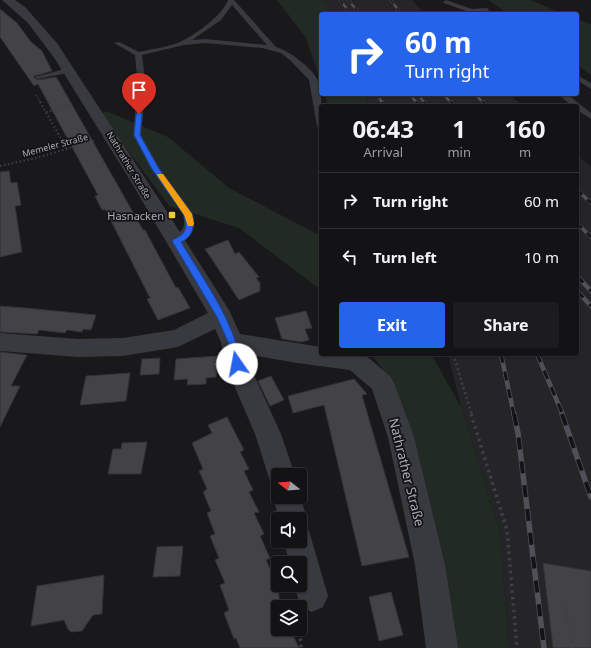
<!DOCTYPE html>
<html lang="en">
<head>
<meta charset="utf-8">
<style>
  body { margin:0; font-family:"Noto Sans",sans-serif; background:#1c1b1d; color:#f1f3f6; height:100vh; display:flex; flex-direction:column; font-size:15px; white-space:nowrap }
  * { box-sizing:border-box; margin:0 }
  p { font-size:13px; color:#9d9ea0 }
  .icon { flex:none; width:22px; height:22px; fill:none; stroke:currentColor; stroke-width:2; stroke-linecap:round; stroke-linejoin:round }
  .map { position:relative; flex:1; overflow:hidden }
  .sheet { position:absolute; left:319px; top:104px; width:260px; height:252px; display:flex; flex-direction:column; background:#131214; border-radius:4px; box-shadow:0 1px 3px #0004,0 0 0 1px #323234 }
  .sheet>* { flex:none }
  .banner { position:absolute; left:319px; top:12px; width:260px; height:84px; border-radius:4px; box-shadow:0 1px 3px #0004,0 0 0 1px #323234; background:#2563eb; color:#fff; overflow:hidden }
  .needle { width:26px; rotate:287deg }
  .buttons { position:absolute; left:271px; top:468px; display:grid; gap:8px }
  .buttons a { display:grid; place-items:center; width:36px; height:36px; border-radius:4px; background:#131214; box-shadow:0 1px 3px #0004,0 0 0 1px #323234; font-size:20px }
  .pin { position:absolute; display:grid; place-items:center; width:34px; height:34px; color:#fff; margin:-41px -17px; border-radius:50% 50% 50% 0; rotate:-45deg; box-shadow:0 0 4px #0007 }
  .pin .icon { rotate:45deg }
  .me { position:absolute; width:44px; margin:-22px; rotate:348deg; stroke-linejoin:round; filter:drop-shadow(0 0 3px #0008) }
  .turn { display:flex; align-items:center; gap:14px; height:84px; padding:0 20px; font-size:18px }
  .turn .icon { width:52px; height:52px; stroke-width:2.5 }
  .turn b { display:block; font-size:28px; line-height:34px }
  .eta { display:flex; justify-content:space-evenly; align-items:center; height:68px; text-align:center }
  .eta b { font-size:24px; font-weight:700; line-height:28px }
  .action { display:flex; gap:8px; margin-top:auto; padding:8px 20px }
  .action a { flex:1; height:46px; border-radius:4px; background:#2563eb; color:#fff; font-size:16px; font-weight:700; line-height:46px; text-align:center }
  .action a+a { background:#1c1b1d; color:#f1f3f6 }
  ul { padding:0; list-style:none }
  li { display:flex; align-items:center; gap:12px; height:56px; padding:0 20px; border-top:1px solid #323234 }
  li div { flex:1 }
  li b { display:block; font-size:15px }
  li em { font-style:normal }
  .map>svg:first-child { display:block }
  .built { fill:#252427 }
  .green { fill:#222a24 }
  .building { fill:#434247; stroke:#333236 }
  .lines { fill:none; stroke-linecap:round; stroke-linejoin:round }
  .path-far3 { stroke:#3f4046; stroke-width:1.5; stroke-dasharray:1 1.5; stroke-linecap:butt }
  .path-far2 { stroke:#3f4046; stroke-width:2; stroke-dasharray:1.5 2.5; stroke-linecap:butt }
  .path-far1 { stroke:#3f4046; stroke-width:2.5; stroke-dasharray:2 3; stroke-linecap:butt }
  .path { stroke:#3f4046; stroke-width:3.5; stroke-dasharray:2.5 4; stroke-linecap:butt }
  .lane { fill:#393a3f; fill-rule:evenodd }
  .street { fill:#393a3f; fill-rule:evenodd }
  .rail-far3-casing { stroke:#505158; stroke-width:2.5 }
  .rail-far2-casing { stroke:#505158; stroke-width:3.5 }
  .rail-far1-casing { stroke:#505158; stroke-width:4.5 }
  .rail-casing { stroke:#505158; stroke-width:5.5 }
  .rail-far3 { stroke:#141315; stroke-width:1.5; stroke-dasharray:5; stroke-linecap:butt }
  .rail-far2 { stroke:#141315; stroke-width:2.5; stroke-dasharray:7; stroke-linecap:butt }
  .rail-far1 { stroke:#141315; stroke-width:3; stroke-dasharray:9; stroke-linecap:butt }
  .rail { stroke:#141315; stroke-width:4; stroke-dasharray:12; stroke-linecap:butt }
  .route { fill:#2563eb; stroke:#184099 }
  .slow { fill:#f59e0b }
  .poi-dot { fill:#ebca40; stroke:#141315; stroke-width:1.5 }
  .labels { text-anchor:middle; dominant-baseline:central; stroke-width:3.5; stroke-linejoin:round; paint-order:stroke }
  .far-street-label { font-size:9px; fill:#abadb9; stroke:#141315 }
  .poi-label { font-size:11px; fill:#abadb9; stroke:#141315; text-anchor:end }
  .near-street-label { font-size:13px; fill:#abadb9; stroke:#141315 }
</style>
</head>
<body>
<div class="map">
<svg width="591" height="648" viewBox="0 0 591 648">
  <rect width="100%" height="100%" fill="#19181a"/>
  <path class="built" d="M322 0H412L424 14H335Z
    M364 94H509L523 106H369Z
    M577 155 591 167V648H509L500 531 461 407 448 354H577Z"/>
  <path class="green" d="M277 0H322L335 14H321V82L306 38Z
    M488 0H531L563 14H509Z
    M577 19 591 24V75L577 65Z
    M325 94H364L369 106H328Z
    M106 111 168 137 229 188 321 236V290L239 228 169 206 101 114Z
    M371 354H431L461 407 500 531 509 648H457L408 438 385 372Z"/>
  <path class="building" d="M0 9 17 23 31 42 42 51 52 71 34 76 33 77 38 80 56 77 58 80 143 230H145L176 288 178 287 190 308 158 320 147 299 150 298 105 209 102 210 95 196 98 195 38 84 34 86 0 37Z
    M9 171 11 183 17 182 21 205 15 206 22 252 0 257V172Z
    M228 240 235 254 239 252 259 277 256 278 260 283V291L239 300 205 249Z
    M0 306 26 308 96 315 91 330 83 329 82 332 67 330 65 333 39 330 37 334 0 332Z
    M306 311 312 328 305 329 309 340 301 342 282 339 275 318Z
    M0 352 27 355 11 386H20L0 427Z
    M217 356 216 377 206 378V384L187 385 188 379 174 380 176 359Z
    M160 358 159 374 140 375 142 359Z
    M130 373 126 401 80 405 86 376Z
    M271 376 284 400 270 406 258 381Z
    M354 379 367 394 362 395 409 557 362 566 324 405 293 413 288 396Z
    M227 417 244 450 240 452 249 469 244 471 253 490 249 492 259 512 254 513 264 534 260 536 270 558 266 560 278 587 280 607H278V629H290L299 648H240L236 638 234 639 224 613 229 610 220 585 225 583 215 560 219 558 210 536 215 534 207 513 211 511 203 492 207 489 199 471 203 469 192 443 212 433 208 425Z
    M147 442 141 474H108L113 449H121L122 443Z
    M183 546 180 576 153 577 157 547Z
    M543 563 591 571V648H553Z
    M104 575 102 614 93 615 82 631 71 632 68 629 64 620 31 626 37 586Z
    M391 592 403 635 379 641 369 597Z"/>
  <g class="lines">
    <path class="path-far3" d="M36 95 41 103"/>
    <path class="path-far2" d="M40 102 67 149
      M46 112 72 105
      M0 166 36 158 94 141"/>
    <path class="path-far1" d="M453 354 472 415"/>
    <path class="path" d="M471 414 507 530 517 648
      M565 602 572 648
      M300 632 301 648"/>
    <path class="lane" d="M228 0H234L276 47C288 50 312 68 317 79 323 95 321 113 321 129L317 126 309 80 291 61 281 53 262 48 205 43 184 45 142 55 147 96 144 104 141 135 160 169 192 212C199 226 190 240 176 245L171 241C179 230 187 233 183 214L151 169 133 135 136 104 139 96 135 55 114 43 119 42 139 52C152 49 170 47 182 41 196 34 223 15 228 0ZM232 5 267 45 205 39 192 40 221 20Z
      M446 0 472 9 487 8 492 14H485L481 11 475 12 476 14H469L466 11 444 3 443 2Z
      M69 68H72V72L38 79 34 77Z
      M577 75 591 83V89L577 80Z
      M558 94H567L591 113V119L577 110V106H572Z"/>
    <path class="street" d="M2 0H15L25 7 57 43 164 207 229 310 240 334 321 347V354H364L390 376 394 383 414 437 445 565 458 648H426L415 565 388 437 372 389 350 370 297 363 246 354 249 364 281 434 295 475H278V487L271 484 255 434 225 364 221 342 215 329 178 347 123 356 78 357 0 351V333L78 339 123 338 174 330 208 313 130 180 55 59 28 23Z
      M277 487 278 497H300V495L307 519 303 528 309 531 328 596 323 607 312 612 301 607 294 585H300V563H289L284 541H300V519H279L273 497Z"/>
    <defs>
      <path id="rail-far3" d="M340 0 351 14
        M348 0 360 14
        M391 0 401 14
        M377 94 382 103
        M409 94 417 103
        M417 94 425 103
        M442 94 452 103
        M474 94 484 103"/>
      <path id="rail-far2" d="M382 102 384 106
        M416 102 419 106
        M424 102 427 106
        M451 102 455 106
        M483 102 487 106
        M577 190 591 203
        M577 223 591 237"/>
      <path id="rail-far1" d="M577 276 591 291
        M577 291 591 306
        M501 354 514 415
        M537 354 563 415"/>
      <path id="rail" d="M514 414 518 433 544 648
        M562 414 591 497"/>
    </defs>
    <use href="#rail-far3" class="rail-far3-casing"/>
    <use href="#rail-far2" class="rail-far2-casing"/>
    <use href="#rail-far1" class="rail-far1-casing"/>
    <use href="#rail" class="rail-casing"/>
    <use href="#rail-far3" class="rail-far3"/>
    <use href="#rail-far2" class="rail-far2"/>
    <use href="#rail-far1" class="rail-far1"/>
    <use href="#rail" class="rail"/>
  </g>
  <path class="route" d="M139 112 142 114 140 135 159 169 192 214C195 226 193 237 181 242 205 282 232 318 242 364L240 367H233L228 342 217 317 172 241C175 238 177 238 180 236 188 231 186 222 184 215L152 169 134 135 136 114Z"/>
  <path class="slow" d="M158 174H163L192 214 194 224 193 226H188L184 215 157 175Z"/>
  <rect class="poi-dot" x="168" y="211" width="8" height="8" rx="2"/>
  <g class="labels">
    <g class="far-street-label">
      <text transform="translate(55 145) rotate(-15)">Memeler Straße</text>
      <text transform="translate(129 165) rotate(59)">Nathrather Straße</text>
    </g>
    <g class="poi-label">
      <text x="164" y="215">Hasnacken</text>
    </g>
    <g class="near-street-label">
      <text transform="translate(407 472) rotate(76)">Nathrather Straße</text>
    </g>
  </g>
</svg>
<div class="buttons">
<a><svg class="needle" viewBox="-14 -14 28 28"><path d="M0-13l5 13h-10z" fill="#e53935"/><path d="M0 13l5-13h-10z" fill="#9d9ea0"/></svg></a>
<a><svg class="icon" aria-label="sound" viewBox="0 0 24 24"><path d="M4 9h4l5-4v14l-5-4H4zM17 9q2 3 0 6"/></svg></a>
<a><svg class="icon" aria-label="search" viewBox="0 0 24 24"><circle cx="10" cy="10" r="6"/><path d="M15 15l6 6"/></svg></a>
<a><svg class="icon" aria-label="layers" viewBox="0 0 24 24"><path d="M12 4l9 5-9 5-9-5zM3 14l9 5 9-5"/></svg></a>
</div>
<div class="pin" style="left:139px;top:114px;background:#d93025"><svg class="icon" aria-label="arrive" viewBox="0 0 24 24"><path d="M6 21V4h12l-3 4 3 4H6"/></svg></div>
<svg class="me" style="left:237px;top:364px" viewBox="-20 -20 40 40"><circle r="19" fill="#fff"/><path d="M0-13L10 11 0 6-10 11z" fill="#2563eb"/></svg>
<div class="banner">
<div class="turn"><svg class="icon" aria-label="right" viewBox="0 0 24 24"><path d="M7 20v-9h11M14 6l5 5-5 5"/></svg><div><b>60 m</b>Turn right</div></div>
</div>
<section class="sheet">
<div class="eta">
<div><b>06:43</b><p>Arrival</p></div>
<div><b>1</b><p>min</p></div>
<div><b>160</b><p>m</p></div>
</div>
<ul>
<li><svg class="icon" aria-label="right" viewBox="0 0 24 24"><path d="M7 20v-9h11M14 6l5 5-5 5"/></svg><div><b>Turn right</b></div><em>60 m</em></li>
<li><svg class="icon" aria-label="left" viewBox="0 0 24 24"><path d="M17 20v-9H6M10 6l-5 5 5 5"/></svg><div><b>Turn left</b></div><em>10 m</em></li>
</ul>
<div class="action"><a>Exit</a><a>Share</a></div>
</section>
</div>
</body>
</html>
